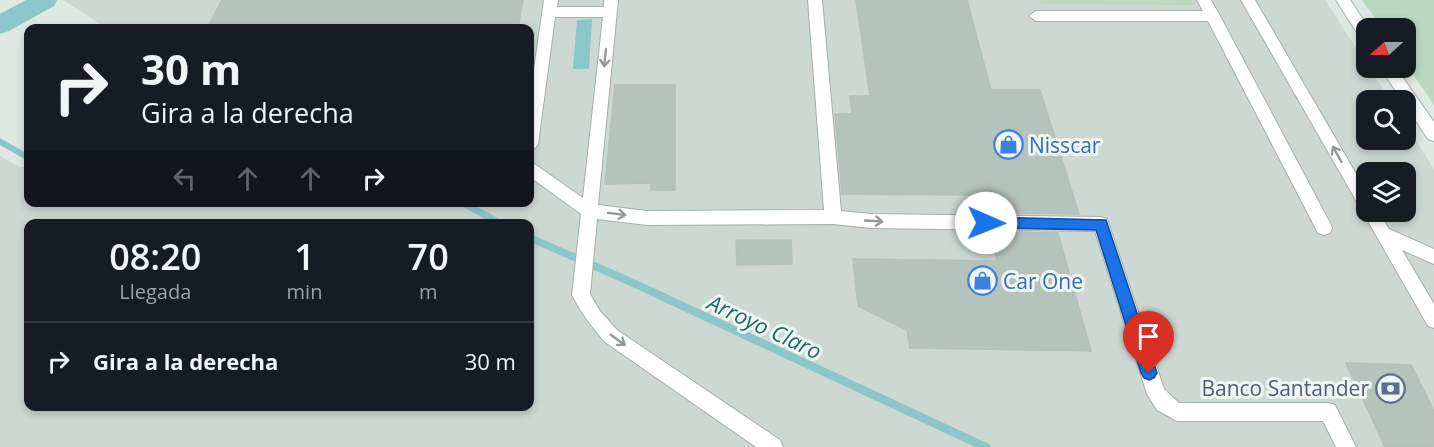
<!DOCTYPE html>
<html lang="es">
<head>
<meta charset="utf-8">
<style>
  body { margin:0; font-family:"Open Sans",sans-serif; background:#242831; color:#f1f3f6; height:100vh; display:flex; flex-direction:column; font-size:22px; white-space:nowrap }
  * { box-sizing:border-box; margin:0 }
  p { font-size:20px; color:#9ea1a6 }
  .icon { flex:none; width:33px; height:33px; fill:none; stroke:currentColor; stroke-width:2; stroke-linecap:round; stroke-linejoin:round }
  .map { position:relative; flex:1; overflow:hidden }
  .sheet { position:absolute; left:24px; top:219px; width:510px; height:192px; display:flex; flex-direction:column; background:#171b24; border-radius:12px; box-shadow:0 3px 9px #0003 }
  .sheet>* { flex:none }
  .top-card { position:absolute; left:24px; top:24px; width:510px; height:183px; border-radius:12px; box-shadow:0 3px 9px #0003; background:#171b24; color:#f1f3f6; overflow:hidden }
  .needle { width:39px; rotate:249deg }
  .tools { position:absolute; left:1356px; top:18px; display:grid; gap:12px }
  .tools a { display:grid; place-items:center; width:60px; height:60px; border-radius:12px; background:#171b24; box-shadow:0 3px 9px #0003; font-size:30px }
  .pin { position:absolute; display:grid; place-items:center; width:51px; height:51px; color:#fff; margin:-62px -26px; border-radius:50% 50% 50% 0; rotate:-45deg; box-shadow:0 0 6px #0007 }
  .pin .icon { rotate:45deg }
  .me { position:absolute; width:66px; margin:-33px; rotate:91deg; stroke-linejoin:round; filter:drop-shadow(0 0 4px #0008) }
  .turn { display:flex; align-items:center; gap:21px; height:126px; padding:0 18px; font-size:27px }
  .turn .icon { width:78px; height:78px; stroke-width:2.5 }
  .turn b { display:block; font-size:42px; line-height:51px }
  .lanes { display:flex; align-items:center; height:57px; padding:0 18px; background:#0003; justify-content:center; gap:30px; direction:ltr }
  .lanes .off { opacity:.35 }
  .eta { display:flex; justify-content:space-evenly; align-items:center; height:102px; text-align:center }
  .eta b { font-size:36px; font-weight:600; line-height:42px }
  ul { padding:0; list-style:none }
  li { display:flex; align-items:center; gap:18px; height:78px; padding:0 18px; border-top:2px solid #363941 }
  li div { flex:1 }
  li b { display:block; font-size:22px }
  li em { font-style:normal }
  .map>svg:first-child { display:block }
  .built { fill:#cdd8d2; fill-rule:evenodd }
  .green { fill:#b9d8be }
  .water { fill:#8bc6c9 }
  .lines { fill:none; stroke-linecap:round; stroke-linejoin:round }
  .stream { fill:#8bc6c9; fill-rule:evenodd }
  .canal { fill:#8bc6c9; fill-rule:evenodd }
  .building { fill:#b4c3bc; stroke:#b2c1b9; stroke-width:1.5 }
  .lane-casing { stroke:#a3afa9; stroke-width:2 }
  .secondary-casing { stroke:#9fb3a9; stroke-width:2 }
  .lane { fill:#fff; fill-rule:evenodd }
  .secondary { fill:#fff; fill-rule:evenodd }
  .oneway { stroke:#909b96 }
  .route { fill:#1a73e8; stroke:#114b97; stroke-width:1.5 }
  .labels { text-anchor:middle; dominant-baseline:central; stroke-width:6; stroke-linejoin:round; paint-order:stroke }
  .shop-label { font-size:21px; fill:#366cbe; stroke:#eff6f1; text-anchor:start }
  .service-label { font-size:21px; fill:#4e5e75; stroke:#eff6f1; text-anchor:end }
  .water-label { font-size:22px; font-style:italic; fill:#22686c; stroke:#eff6f1 }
</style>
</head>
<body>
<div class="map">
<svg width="1434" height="447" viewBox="0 0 1434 447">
  <rect width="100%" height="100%" fill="#dfe8e3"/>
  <path class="built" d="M63 0H1325L1390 100H1366V140H1406V125L1434 169V447H0V156L20 167H28V202H530V28H106ZM1366 172H1406V212H1366ZM28 224H530V406H28Z"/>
  <path class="green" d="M1040 0H1192L1195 5 1041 4Z
    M1362 0H1434V105L1406 64V28H1382Z"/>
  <path class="water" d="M592 19 589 69H573L577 20Z"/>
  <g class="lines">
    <path class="stream" d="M0 138 28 154V161L0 145Z
      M457 202H469L505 222 506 224H494L458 204Z
      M530 234 632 278 989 444 991 447H975L626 284 530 242Z"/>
    <path class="canal" d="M26 0H57L54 6 9 31 0 34V14Z"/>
  </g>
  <path class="building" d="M222 0H523L518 28H207Z
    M856 0H967L991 90H1040L1079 214 987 213 984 199H972L971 195 842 194 835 114H852L850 96H870Z
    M615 85H675V190H651V183L605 184Z
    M991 232 1058 233 1091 351 910 348 907 330 858 306 853 259 997 261Z
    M736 240H791L792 264 737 265Z
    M1346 363 1411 365 1434 411V447H1385Z"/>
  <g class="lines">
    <defs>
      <path id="lane" d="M544 0H558L557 7H604V0H618L598 205 647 211 824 210 808 0H822L841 211 871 214 1101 217 1107 219 1164 389 1179 403H1328L1335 405 1356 447H1336L1323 421H1177L1157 410 1147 394 1095 231 871 228 833 224 647 225 597 219 590 294 600 311 617 330 780 440 783 447H756L605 342C592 327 581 313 572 295L581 214 530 177V163L536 165 583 198 603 17H555L538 144 535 148 530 150V97Z
        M1197 0H1211L1220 16 1330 223 1332 228 1330 233 1324 235 1318 233 1208 21H1036L1029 16 1036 11H1203Z
        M1241 0H1255L1366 191V212H1378L1389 229 1434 249V264L1402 250 1434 304V328L1428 326Z"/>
      <path id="secondary" d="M1336 0H1350L1369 28H1366V40L1361 39Z
        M1380 68H1396L1434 122V141L1428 139 1406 106V100H1402Z"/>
    </defs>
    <use href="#lane" class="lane-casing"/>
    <use href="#secondary" class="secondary-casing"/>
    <use href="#lane" class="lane"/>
    <use href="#secondary" class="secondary"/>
  </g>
  <defs><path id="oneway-shaft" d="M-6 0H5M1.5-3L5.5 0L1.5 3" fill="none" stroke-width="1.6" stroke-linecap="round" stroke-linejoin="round" transform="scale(1.5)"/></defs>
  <g class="oneway">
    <use href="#oneway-shaft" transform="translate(605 58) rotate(96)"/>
    <use href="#oneway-shaft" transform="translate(1337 154) rotate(-120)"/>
    <use href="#oneway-shaft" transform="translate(617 214) rotate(7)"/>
    <use href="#oneway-shaft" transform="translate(874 221) rotate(3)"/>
    <use href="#oneway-shaft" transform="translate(618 340) rotate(36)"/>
  </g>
  <path class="route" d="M986 217 1106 220 1157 373 1154 378 1149 380 1144 378 1141 373 1096 230 986 228 981 227 979 223 981 219Z"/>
  <defs>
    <symbol id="shop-ring" viewBox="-11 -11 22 22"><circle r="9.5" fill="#eff6f1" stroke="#3f7fe0" stroke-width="1.5"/><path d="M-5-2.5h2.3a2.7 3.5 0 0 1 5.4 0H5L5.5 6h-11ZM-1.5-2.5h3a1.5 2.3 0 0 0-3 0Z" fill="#3f7fe0"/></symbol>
    <symbol id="bank-ring" viewBox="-11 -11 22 22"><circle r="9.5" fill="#eff6f1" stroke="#5c6f8a" stroke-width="1.5"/><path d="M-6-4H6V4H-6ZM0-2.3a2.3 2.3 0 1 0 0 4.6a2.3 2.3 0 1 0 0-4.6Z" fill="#5c6f8a"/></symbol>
  </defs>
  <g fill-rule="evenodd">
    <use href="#shop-ring" x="992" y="128" width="33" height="33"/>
    <use href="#shop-ring" x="966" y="264" width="33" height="33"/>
    <use href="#bank-ring" x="1374" y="372" width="33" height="33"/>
  </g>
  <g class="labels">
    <g class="shop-label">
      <text x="1029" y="145">Nisscar</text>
      <text x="1003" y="281">Car One</text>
    </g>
    <g class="service-label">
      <text x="1369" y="388">Banco Santander</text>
    </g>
    <g class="water-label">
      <text transform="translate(765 326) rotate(25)">Arroyo Claro</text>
    </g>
  </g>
</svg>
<div class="tools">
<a><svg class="needle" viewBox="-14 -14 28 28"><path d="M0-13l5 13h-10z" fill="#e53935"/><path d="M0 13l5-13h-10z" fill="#9ea1a6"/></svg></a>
<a><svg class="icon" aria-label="search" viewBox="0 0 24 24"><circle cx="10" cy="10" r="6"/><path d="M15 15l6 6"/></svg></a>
<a><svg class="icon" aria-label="layers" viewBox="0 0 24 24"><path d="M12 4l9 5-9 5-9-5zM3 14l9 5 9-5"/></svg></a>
</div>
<div class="pin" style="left:1149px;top:373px;background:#d93025"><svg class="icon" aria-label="arrive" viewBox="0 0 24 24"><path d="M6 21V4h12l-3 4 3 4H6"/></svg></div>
<svg class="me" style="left:986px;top:223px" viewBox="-20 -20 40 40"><circle r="19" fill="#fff"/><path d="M0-13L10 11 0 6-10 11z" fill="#1a73e8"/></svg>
<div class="top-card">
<div class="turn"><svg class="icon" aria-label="right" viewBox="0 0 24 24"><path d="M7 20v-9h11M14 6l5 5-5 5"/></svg><div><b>30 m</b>Gira a la derecha</div></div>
<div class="lanes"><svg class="icon off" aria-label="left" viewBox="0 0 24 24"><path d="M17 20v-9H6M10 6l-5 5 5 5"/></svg><svg class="icon off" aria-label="ahead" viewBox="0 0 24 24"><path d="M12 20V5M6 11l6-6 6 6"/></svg><svg class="icon off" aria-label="ahead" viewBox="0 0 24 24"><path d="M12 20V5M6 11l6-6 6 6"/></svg><svg class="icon" aria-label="right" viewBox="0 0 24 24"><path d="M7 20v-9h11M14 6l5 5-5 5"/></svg></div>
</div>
<section class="sheet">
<div class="eta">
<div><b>08:20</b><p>Llegada</p></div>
<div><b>1</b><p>min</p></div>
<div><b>70</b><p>m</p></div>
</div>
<ul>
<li><svg class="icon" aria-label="right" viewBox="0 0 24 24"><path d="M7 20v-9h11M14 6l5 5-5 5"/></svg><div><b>Gira a la derecha</b></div><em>30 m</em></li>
</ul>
</section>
</div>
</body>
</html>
